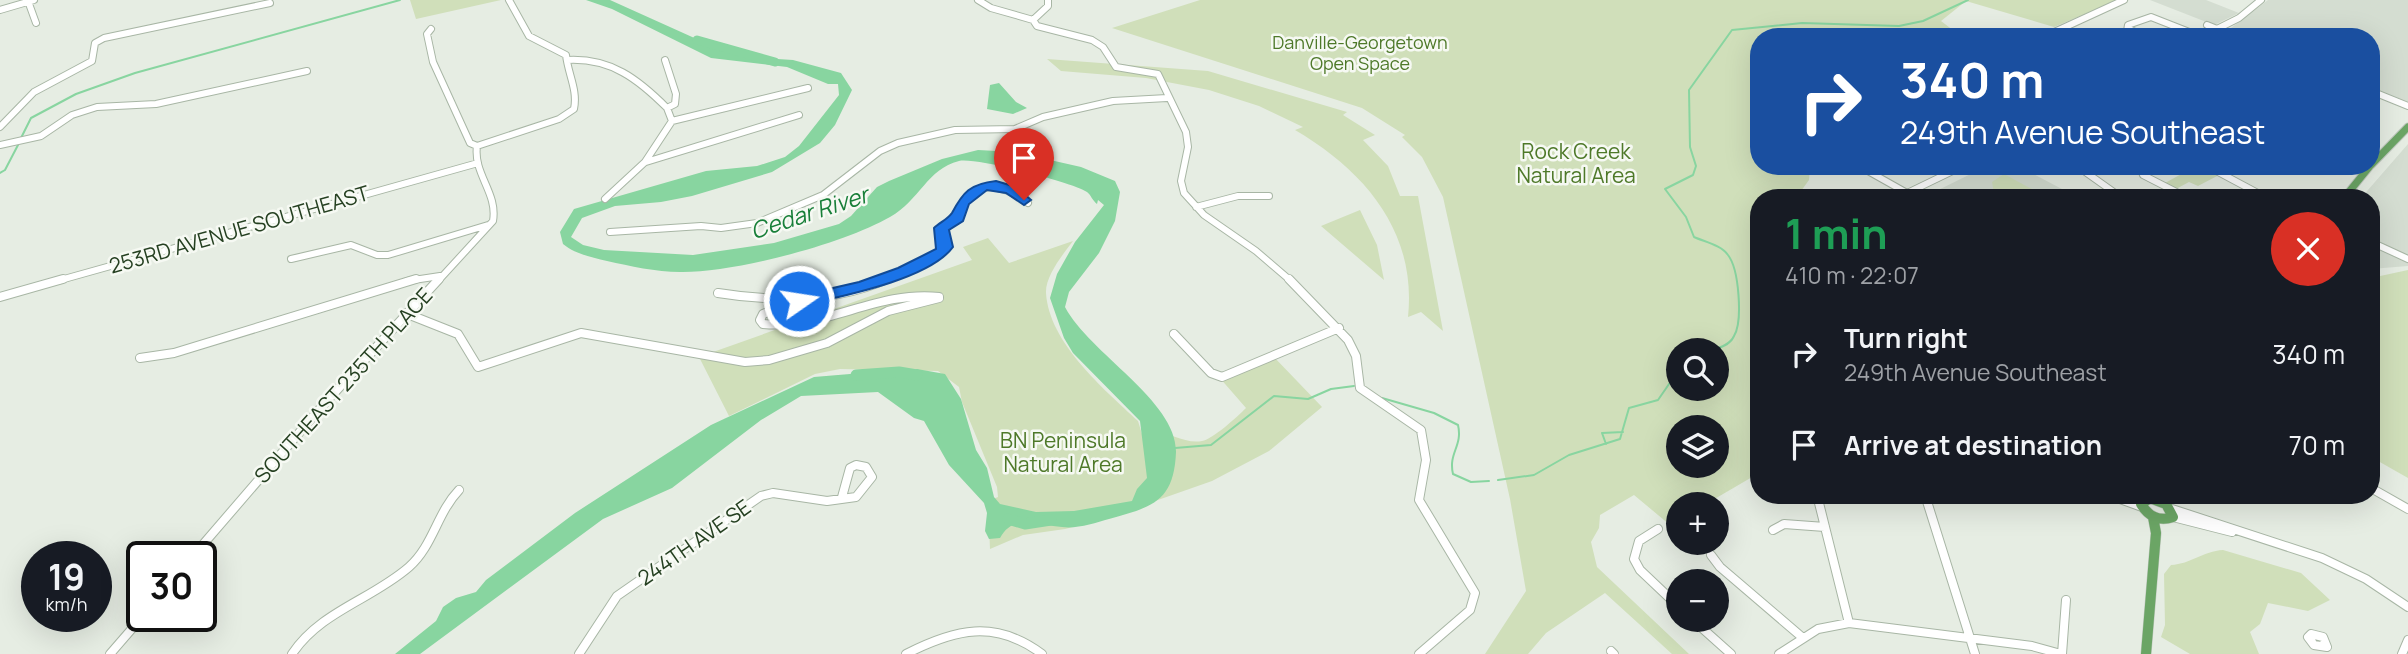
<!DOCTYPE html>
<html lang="en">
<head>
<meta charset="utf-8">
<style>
  body { margin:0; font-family:Manrope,sans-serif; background:#20242c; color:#f1f3f6; height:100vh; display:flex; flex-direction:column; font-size:26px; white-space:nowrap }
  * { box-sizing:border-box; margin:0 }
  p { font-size:23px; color:#9ea1a6 }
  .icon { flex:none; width:38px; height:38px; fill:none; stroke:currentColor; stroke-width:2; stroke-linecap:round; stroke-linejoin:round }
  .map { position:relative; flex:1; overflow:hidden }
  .panel { position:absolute; left:1750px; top:189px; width:630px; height:315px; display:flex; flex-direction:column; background:#171b24; border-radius:28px; box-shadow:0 7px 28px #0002 }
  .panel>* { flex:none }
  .top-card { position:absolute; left:1750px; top:28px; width:630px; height:147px; border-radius:28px; box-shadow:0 7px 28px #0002; background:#1a4fa0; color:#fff; overflow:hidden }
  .buttons { position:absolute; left:1666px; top:338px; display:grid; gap:14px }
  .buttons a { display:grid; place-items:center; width:63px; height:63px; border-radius:50%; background:#171b24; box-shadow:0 7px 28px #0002; font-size:35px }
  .speed { position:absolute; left:21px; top:541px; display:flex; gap:14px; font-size:35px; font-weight:700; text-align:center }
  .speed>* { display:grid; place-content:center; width:91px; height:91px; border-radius:50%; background:#171b24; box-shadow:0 7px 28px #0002; line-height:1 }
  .speed small { font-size:18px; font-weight:400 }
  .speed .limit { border:4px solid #111; border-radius:10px; background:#fff; color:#111 }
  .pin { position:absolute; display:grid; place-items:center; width:60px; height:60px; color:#fff; margin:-72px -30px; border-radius:50% 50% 50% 0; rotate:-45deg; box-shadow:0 0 7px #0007 }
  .pin .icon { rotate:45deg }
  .me { position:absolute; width:77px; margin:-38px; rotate:77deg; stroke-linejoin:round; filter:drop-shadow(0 0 5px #0008) }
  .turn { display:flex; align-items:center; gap:24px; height:147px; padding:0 35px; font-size:32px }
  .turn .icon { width:91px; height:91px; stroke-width:2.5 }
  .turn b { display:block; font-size:49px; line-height:60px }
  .round { display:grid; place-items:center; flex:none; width:74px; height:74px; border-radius:37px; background:#20242c }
  .head { display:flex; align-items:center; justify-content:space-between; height:119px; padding:0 35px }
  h1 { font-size:42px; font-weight:700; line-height:52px; color:#1e9e55 }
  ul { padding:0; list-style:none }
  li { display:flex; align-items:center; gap:21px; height:91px; padding:0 35px }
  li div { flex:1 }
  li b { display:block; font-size:26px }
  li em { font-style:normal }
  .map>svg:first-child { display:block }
  .built { fill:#d4ddd1 }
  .green { fill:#d0dfba; fill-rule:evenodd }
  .water { fill:#88d5a0 }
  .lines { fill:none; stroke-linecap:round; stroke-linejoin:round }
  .stream { stroke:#88d5a0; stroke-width:2 }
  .river-far1 { stroke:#88d5a0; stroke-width:9 }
  .river { stroke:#88d5a0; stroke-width:11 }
  .minor-far1-casing { stroke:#a8b6a5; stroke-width:8 }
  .minor-casing { stroke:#a8b6a5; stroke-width:10 }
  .major-far1-casing { stroke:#c2cac1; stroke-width:9 }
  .major-casing { stroke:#c2cac1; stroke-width:11 }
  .minor-far1 { stroke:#fff; stroke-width:6 }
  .minor { stroke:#fff; stroke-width:8 }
  .major-far1 { stroke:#6ba565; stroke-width:7 }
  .major { stroke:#6ba565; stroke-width:10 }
  .route { fill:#1a73e8; stroke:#114b97; stroke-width:2 }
  .labels { text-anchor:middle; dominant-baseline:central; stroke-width:5; stroke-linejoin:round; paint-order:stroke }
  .far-park-label { font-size:18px; fill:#4e7929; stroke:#f6f9f3 }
  .park-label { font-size:21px; fill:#4e7929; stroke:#f6f9f3 }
  .street-label { font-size:21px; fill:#254021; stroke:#f6f9f3 }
  .water-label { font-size:23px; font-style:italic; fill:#187f39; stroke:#f6f9f3 }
</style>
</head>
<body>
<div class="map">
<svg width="2408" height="654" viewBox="0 0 2408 654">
  <rect width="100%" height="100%" fill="#e6ede3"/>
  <path class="built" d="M2150 0H2206L2239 13 2214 25Z
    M2268 0H2408V102L2371 89V37H2241L2227 31Z
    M2408 144V256L2371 239V198H2361Z
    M1987 166H2018L2079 198H1922Z
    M2371 245 2408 262V266L2371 269Z"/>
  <path class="green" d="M410 0H501L416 19Z
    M1200 0H2118L2054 27 1966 1 1941 21 1962 37H1759V166L1810 167 1809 180 1796 198H1759V473L1706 504H1678V520L1670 525 1634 495 1600 515 1599 528 1591 542 1597 567 1689 654H1672L1605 593 1546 633 1528 654H1485L1526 591 1510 499 1443 197 1422 157 1402 137 1405 135 1362 108 1112 28ZM1678 350H1717V388H1678ZM1678 427H1717V466H1678Z
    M1047 59 1208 71 1347 112 1343 115 1375 135 1363 140 1388 166 1400 196H1418L1443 331 1421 312 1408 317C1417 232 1365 171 1295 130L1303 127 1259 106 1209 90 1146 78 1061 71Z
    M2196 166 2219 175 2198 186 2189 182 2176 189 2165 183Z
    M2004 174 2048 198H1995L1992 182Z
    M1360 210 1377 245 1384 280 1321 226Z
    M988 238 1009 263 1073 241C1064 253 1045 276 1046 293 1049 343 1104 389 1138 421L1142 434C1163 425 1181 445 1202 441 1213 439 1237 417 1246 408L1219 377 1272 355 1322 407 1269 451 1212 481 1101 520 1065 529 1023 535 990 549 988 501 998 497 997 487 962 402 959 387 938 371 840 369 815 374 729 416 699 357 972 260 963 247Z
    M2408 270V478L2371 457V278Z
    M2223 550 2301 573 2330 600 2308 611 2268 603 2260 624 2250 632 2259 654H2190L2161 637 2165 625 2164 574 2171 565C2191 564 2203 551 2223 550Z"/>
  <path class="water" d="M586 0H610L721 50 749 57 793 60 841 73 852 90 835 125 820 143 772 172 692 196 661 202 615 206 582 218 571 237 583 245 604 250 693 255 774 243 839 224 851 216 877 187 889 181 942 159 978 150 1015 152 1081 167 1115 181 1120 192 1115 221 1099 253 1069 292 1065 307C1090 354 1177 401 1176 452 1174 502 1152 507 1109 519 1095 523 1077 529 1062 527 1040 526 1014 512 1000 538L989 539 985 531 987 513 984 503 949 465 924 421 914 418 878 392 801 396 761 420 672 488 603 519 420 654H395L436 621 443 607 456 598 476 592 486 580 575 513 711 425 814 377 850 374 891 376 917 369 945 374 961 399 976 450 987 468 994 497 1000 504 1036 512 1074 511 1132 501 1137 489 1147 478 1140 421 1073 353 1064 338 1050 298 1057 274 1075 242 1104 205 1098 200 1097 204C1092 200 1091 195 1087 192 1072 182 975 157 959 161 927 169 920 200 890 217 843 244 734 273 680 272 656 272 630 266 607 261 591 257 575 254 563 244L560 232 574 209 706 171 757 166 785 157 799 146 839 95 838 84H828L787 67 711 58 612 9Z
    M999 83 1016 102 1027 108 1013 114 987 109 990 85Z"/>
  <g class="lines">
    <path class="stream" d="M21 138 31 118 76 94 135 73 400 0
      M0 173 5 170 18 145
      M1711 350C1720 348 1730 345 1734 336 1743 321 1739 269 1728 255 1721 245 1705 242 1694 237L1686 217 1665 189 1693 175 1696 166 1690 147 1689 90 1732 30 1802 23 1899 26 1923 21 1968 0
      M1382 398 1434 413 1458 425C1463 446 1448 453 1453 474L1471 482 1489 481
      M1606 444 1602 433 1623 432
      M1175 448 1211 445 1274 396 1308 399 1331 389 1354 386
      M1498 480 1534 475 1569 455 1620 439 1629 408 1658 400 1678 371"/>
    <path class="river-far1" d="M697 40 775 62"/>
    <path class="river" d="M856 375 899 372 917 375
      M1008 519 1025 524 1051 520"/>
    <defs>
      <path id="minor-far1" d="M978 0 991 8 1033 20
        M1048 0V6L1033 20 1037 26 1092 40 1103 47 1116 67 1158 74 1186 132 1188 147 1181 181 1184 193 1204 215 1256 251 1291 281
        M28 1 36 23
        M0 10 34 0
        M2207 25 2237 37
        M431 29 427 34 433 62 470 143 477 146
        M2129 29 2146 37
        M2217 29 2239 18 2261 0
        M2050 37V34L2124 0
        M2115 37 2127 31 2128 25 2151 17 2202 37
        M568 60C611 58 638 79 667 108
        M2371 91 2408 106
        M672 121 808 88
        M0 127 34 92 92 61 95 43 104 38 270 3
        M0 145 41 136 72 115 97 107 156 104 307 71
        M477 146 559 119 574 109C578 90 568 74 566 55L529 36 509 0
        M646 162 799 115
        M1859 166 1907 193
        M2077 166 2122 198
        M2148 166 2141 170 2143 175 2188 198
        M2207 166 2267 198
        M2317 166 2322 169
        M1868 171 1877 166
        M1897 198 1963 166
        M605 199 645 162 672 121 667 108 675 104 676 94 665 60
        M1196 207 1238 196H1269
        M610 232 701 226 721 228 757 223 823 195 880 151 898 143 955 130 1015 129 1043 117 1113 101 1167 98
        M2371 242 2408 259
        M291 259 351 245 377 255H388L488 225
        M57 281 478 163
        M407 281 440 276
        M438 281 493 221C498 193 473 174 477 146
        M883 281 942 252 945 248 942 228C953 220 956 212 963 202 981 177 1008 188 1028 203"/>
      <path id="minor" d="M1289 279 1348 340 1356 356 1360 388 1421 430 1426 460 1419 500 1475 593 1470 610 1419 654
        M718 293C774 302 834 303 887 279
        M0 297 63 279
        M792 303 763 314 760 320 763 324C825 330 877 290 939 297
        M405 313 458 334 478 367 581 333 745 362 769 360 827 343 888 311 939 298
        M1174 334 1211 373 1222 377 1339 328
        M140 358 174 353 416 279
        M2371 488 2408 509
        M1817 495 1849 623
        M1925 495 1975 654
        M2109 495 2142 507
        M2123 495 2143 501
        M2269 495 2281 499 2284 495
        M2172 509 2322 558 2366 579 2408 607
        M2173 517 2232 532
        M1658 529 1639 541 1634 559 1640 570 1678 606
        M1773 530 1784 524 1825 527
        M1711 555 1720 567 1803 638
        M193 556 324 404 439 279
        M1693 620 1731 654
        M2311 634 2323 637 2327 647 2314 645 2308 637Z
        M1611 651 1614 654
        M110 654 143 616
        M292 654C321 611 371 600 409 567 433 546 437 513 459 490
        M579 654 617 596 761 496 773 493 827 501 856 497 872 477 866 467 856 465 850 468 842 497
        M906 654C955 629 995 619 1042 654
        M1779 654 1818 629 1849 623 2032 646 2061 654
        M2062 654 2066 600
        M2402 654 2408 640"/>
      <path id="major-far1" d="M2371 165 2408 127
        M2344 198 2370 166"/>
      <path id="major" d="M2150 498 2166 504 2173 517C2159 522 2148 516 2141 504Z
        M2146 654 2156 533 2153 517"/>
    </defs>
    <use href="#minor-far1" class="minor-far1-casing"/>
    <use href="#minor" class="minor-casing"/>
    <use href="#major-far1" class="major-far1-casing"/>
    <use href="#major" class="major-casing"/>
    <use href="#minor-far1" class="minor-far1"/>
    <use href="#minor" class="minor"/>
    <use href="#major-far1" class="major-far1"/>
    <use href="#major" class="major"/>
  </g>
  <path class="route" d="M996 181 1016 187 1031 200 1024 205 1006 193 987 190 969 204 963 221 949 230 953 247C929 280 838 297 799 306L791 301 794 297 859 282 898 268 936 249 934 228C939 223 948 219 952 213 963 192 970 184 996 181Z"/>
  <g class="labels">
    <g class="far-park-label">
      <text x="1360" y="42">Danville-Georgetown<tspan x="1360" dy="21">Open Space</tspan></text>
    </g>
    <g class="park-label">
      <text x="1576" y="151">Rock Creek<tspan x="1576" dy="24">Natural Area</tspan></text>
      <text x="1063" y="440">BN Peninsula<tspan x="1063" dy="24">Natural Area</tspan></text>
    </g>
    <g class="street-label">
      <text transform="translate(239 229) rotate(-16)">253RD AVENUE SOUTHEAST</text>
      <text transform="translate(343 385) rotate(-48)">SOUTHEAST 235TH PLACE</text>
      <text transform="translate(694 542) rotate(-35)">244TH AVE SE</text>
    </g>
    <g class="water-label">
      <text transform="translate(809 212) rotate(-18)">Cedar River</text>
    </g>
  </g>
</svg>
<div class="buttons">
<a><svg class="icon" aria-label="search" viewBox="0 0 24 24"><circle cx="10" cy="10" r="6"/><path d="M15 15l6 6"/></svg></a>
<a><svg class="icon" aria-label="layers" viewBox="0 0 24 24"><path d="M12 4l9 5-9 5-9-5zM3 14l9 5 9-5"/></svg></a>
<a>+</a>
<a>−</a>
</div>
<div class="speed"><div>19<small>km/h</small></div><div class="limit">30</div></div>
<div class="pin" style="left:1024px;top:200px;background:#d93025"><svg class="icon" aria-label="arrive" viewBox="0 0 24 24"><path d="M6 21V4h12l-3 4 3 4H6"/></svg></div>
<svg class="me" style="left:799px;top:301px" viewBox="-20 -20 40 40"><circle r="17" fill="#1a73e8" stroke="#fff" stroke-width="3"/><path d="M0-11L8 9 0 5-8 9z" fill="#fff"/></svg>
<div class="top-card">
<div class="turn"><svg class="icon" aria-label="right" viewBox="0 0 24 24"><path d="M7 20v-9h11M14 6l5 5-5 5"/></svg><div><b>340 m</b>249th Avenue Southeast</div></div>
</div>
<section class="panel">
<div class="head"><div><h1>1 min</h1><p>410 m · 22:07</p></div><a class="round" style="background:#d93025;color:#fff"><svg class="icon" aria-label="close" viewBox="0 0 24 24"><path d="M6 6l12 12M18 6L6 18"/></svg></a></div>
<ul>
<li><svg class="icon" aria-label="right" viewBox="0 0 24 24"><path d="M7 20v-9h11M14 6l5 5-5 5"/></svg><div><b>Turn right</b><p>249th Avenue Southeast</p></div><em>340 m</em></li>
<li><svg class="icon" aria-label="arrive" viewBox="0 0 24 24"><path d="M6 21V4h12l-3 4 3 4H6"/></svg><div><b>Arrive at destination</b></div><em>70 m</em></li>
</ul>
</section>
</div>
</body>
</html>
